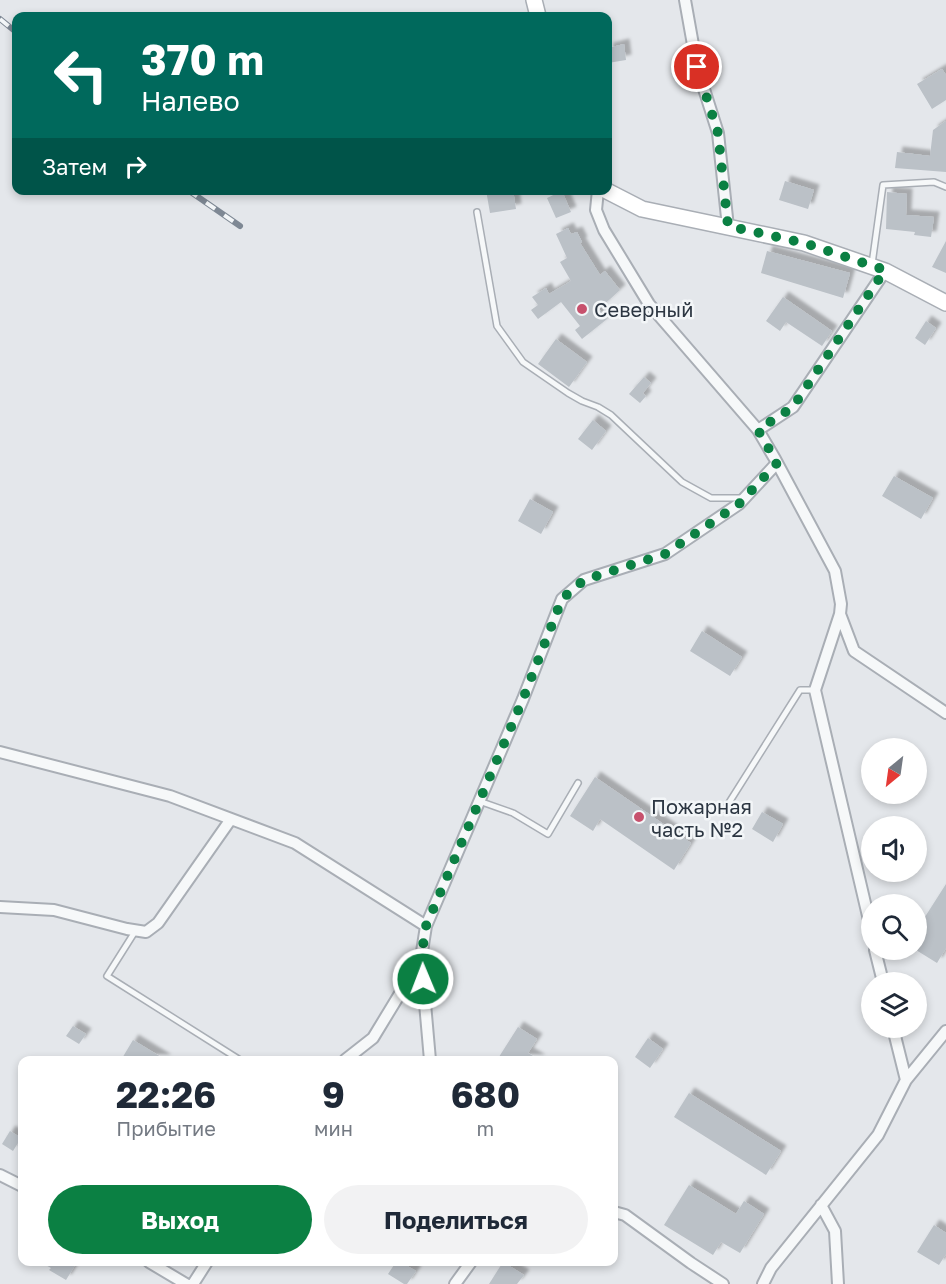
<!DOCTYPE html>
<html lang="ru">
<head>
<meta charset="utf-8">
<style>
  body { margin:0; font-family:"Golos Text",sans-serif; background:#f2f2f3; color:#1f2937; height:100vh; display:flex; flex-direction:column; font-size:22px; white-space:nowrap }
  * { box-sizing:border-box; margin:0 }
  p { font-size:20px; color:#747a83 }
  .icon { flex:none; width:33px; height:33px; fill:none; stroke:currentColor; stroke-width:2; stroke-linecap:round; stroke-linejoin:round }
  .map { position:relative; flex:1; overflow:hidden }
  .sheet { position:absolute; left:18px; top:1056px; width:600px; height:210px; display:flex; flex-direction:column; background:#fff; border-radius:12px; box-shadow:0 3px 9px #0003 }
  .sheet>* { flex:none }
  .banner { position:absolute; left:12px; top:12px; width:600px; height:183px; border-radius:12px; box-shadow:0 3px 9px #0003; background:#00695c; color:#fff; overflow:hidden }
  .needle { width:39px; rotate:209deg }
  .fabs { position:absolute; left:861px; top:738px; display:grid; gap:12px }
  .fabs a { display:grid; place-items:center; width:66px; height:66px; border-radius:50%; background:#fff; box-shadow:0 3px 9px #0003; font-size:30px }
  .pin { position:absolute; display:grid; place-items:center; width:51px; height:51px; color:#fff; margin:-26px; border:3px solid #fff; border-radius:50%; box-shadow:0 2px 6px #0007 }
  .me { position:absolute; width:66px; margin:-33px; rotate:359deg; stroke-linejoin:round; filter:drop-shadow(0 0 4px #0008) }
  .turn { display:flex; align-items:center; gap:21px; height:126px; padding:0 30px; font-size:27px }
  .turn .icon { width:78px; height:78px; stroke-width:2.5 }
  .turn b { display:block; font-size:42px; line-height:51px }
  .then { display:flex; align-items:center; height:57px; padding:0 30px; background:#0003; gap:12px; font-size:22px }
  .eta { display:flex; justify-content:space-evenly; align-items:center; height:102px; text-align:center }
  .eta b { font-size:36px; font-weight:700; line-height:42px }
  .primary-button { display:flex; gap:12px; margin-top:auto; padding:12px 30px }
  .primary-button a { flex:1; height:69px; border-radius:36px; background:#0b8043; color:#fff; font-size:24px; font-weight:700; line-height:69px; text-align:center }
  .primary-button a+a { background:#f2f2f3; color:#1f2937 }
  .map>svg:first-child { display:block }
  .building { fill:#bbc1c7; filter:url(#shadow) }
  .lines { fill:none; stroke-linecap:round; stroke-linejoin:round }
  .service-casing { stroke:#a9aeb5; stroke-width:8 }
  .minor-casing { stroke:#a9aeb5; stroke-width:14 }
  .secondary-casing { stroke:#a9aeb5; stroke-width:18 }
  .service { stroke:#f6f8f9; stroke-width:5 }
  .minor { stroke:#f6f8f9; stroke-width:10 }
  .secondary { stroke:#fff; stroke-width:15 }
  .rail-casing { stroke:#7e8894; stroke-width:6 }
  .rail { stroke:#f3f6f8; stroke-width:4; stroke-dasharray:11; stroke-linecap:butt }
  .route { stroke:#0b8043; stroke-width:10; stroke-dasharray:0 18 }
  .poi-dot { fill:#c7516d; stroke:#f3f6f8; stroke-width:2 }
  .labels { text-anchor:middle; dominant-baseline:central; stroke-width:5; stroke-linejoin:round; paint-order:stroke }
  .poi-label { font-size:20px; fill:#2c3642; stroke:#f3f6f8; text-anchor:start }
</style>
</head>
<body>
<div class="map">
<svg width="946" height="1284" viewBox="0 0 946 1284">
  <defs>
    <filter id="shadow"><feDropShadow dx="5.5" dy="-5.5" stdDeviation="1.5" flood-color="#0004"/></filter>
  </defs>
  <rect width="100%" height="100%" fill="#e4e7eb"/>
  <path class="building" d="M624 44 626 60 608 63V48Z
    M942 69 946 75V100L932 109 917 84Z
    M946 121V172L895 168 897 152 930 156 933 130Z
    M785 181 814 190 808 209 779 200Z
    M486 190H513L516 209 490 213Z
    M562 191 571 212 556 218 547 198Z
    M887 192 907 194 906 215 934 217 931 237 914 235 915 232 886 229Z
    M568 228 571 234 577 232 582 242 580 243 600 275 605 271 620 290 599 309 607 319 582 339 575 330 580 326 561 302 538 319 531 310 538 305 532 297 546 288 549 294 571 281 560 262 567 258 556 234Z
    M946 241V273L932 267Z
    M767 251 850 273 843 298 761 273Z
    M783 297 832 331 822 346 786 322 780 331 766 321Z
    M926 321 936 328 925 345 915 338Z
    M556 339 587 362 569 387 538 364Z
    M644 377 651 383 643 393 646 396 640 403 629 394Z
    M593 420 606 431 592 450 578 439Z
    M894 476 933 498 921 519 882 496Z
    M530 499 553 512 541 534 518 521Z
    M702 631 742 657 730 676 690 651Z
    M595 777 691 843 674 870 600 819 593 831 570 816Z
    M762 812 783 824 773 842 752 829Z
    M946 884V948L937 963 916 950V931Z
    M73 1026 86 1034 79 1044 66 1036Z
    M518 1027 537 1039 528 1053 540 1060H497Z
    M648 1038 663 1049 650 1068 635 1057Z
    M133 1040 166 1060H121Z
    M689 1093 781 1151 766 1175 674 1117Z
    M10 1131 21 1138 13 1151 2 1144Z
    M689 1185 736 1214 744 1201 764 1214 740 1253 721 1242 713 1255 664 1225Z
    M934 1225 946 1233V1254L939 1265 917 1252Z
    M40 1262H77L66 1280 49 1270 51 1268Z
    M396 1262H400L416 1271 407 1284H404L388 1274Z
    M503 1262 524 1275 517 1284H489Z"/>
  <g class="lines">
    <defs>
      <path id="service" d="M477 212 497 326 523 362 568 393 582 401 598 407 611 415 682 482 711 498H742
        M872 264 883 185 934 182 946 187
        M479 801 513 813 548 834 578 783
        M725 809 800 690H815
        M136 930 107 976 240 1060"/>
      <path id="minor" d="M685 0 697 67 718 133 728 227
        M598 190 596 210 604 230 649 304 758 430 775 459 835 571 841 604 840 614 815 690 872 933
        M758 430 793 407 885 271
        M840 614 854 651 946 713
        M0 752 170 796 295 843 426 926
        M0 907 54 910 127 929 146 932 158 923 231 819
        M875 950 883 982
        M345 1060 373 1038 421 959
        M430 1060 421 958 426 926 523 699 562 599 584 580 665 554 739 504 777 463
        M906 1080 946 1031
        M0 1175 22 1186
        M821 1205 835 1231 838 1284
        M614 1212 625 1215 691 1263 723 1284
        M149 1262 186 1284
        M193 1284 207 1262
        M455 1284 471 1262
        M763 1284 771 1268 878 1135 906 1080 893 1028"/>
      <path id="secondary" d="M534 0 538 16
        M605 190 642 209 804 243 885 271 946 303"/>
    </defs>
    <use href="#service" class="service-casing"/>
    <use href="#minor" class="minor-casing"/>
    <use href="#secondary" class="secondary-casing"/>
    <use href="#service" class="service"/>
    <use href="#minor" class="minor"/>
    <use href="#secondary" class="secondary"/>
    <defs>
      <path id="rail" d="M0 19 16 32
        M188 190 240 226"/>
    </defs>
    <use href="#rail" class="rail-casing"/>
    <use href="#rail" class="rail"/>
  </g>
  <g class="lines">
    <path class="route" d="M423 979 421 958 426 926 523 699 562 599 584 580 665 554 739 504 777 463 758 430 793 407 885 270 804 243 728 226 718 133 697 67"/>
  </g>
  <g class="poi-dot">
    <circle cx="582" cy="309" r="6"/>
    <circle cx="639" cy="817" r="6"/>
  </g>
  <g class="labels">
    <g class="poi-label">
      <text x="594" y="309">Северный</text>
      <text x="651" y="806">Пожарная<tspan x="651" dy="23">часть №2</tspan></text>
    </g>
  </g>
</svg>
<div class="fabs">
<a><svg class="needle" viewBox="-14 -14 28 28"><path d="M0-13l5 13h-10z" fill="#e53935"/><path d="M0 13l5-13h-10z" fill="#747a83"/></svg></a>
<a><svg class="icon" aria-label="sound" viewBox="0 0 24 24"><path d="M4 9h4l5-4v14l-5-4H4zM17 9q2 3 0 6"/></svg></a>
<a><svg class="icon" aria-label="search" viewBox="0 0 24 24"><circle cx="10" cy="10" r="6"/><path d="M15 15l6 6"/></svg></a>
<a><svg class="icon" aria-label="layers" viewBox="0 0 24 24"><path d="M12 4l9 5-9 5-9-5zM3 14l9 5 9-5"/></svg></a>
</div>
<div class="pin" style="left:697px;top:67px;background:#d93025"><svg class="icon" aria-label="arrive" viewBox="0 0 24 24"><path d="M6 21V4h12l-3 4 3 4H6"/></svg></div>
<svg class="me" style="left:423px;top:979px" viewBox="-20 -20 40 40"><circle r="17" fill="#0b8043" stroke="#fff" stroke-width="3"/><path d="M0-11L8 9 0 5-8 9z" fill="#fff"/></svg>
<div class="banner">
<div class="turn"><svg class="icon" aria-label="left" viewBox="0 0 24 24"><path d="M17 20v-9H6M10 6l-5 5 5 5"/></svg><div><b>370 m</b>Налево</div></div>
<div class="then">Затем<svg class="icon" aria-label="right" viewBox="0 0 24 24"><path d="M7 20v-9h11M14 6l5 5-5 5"/></svg></div>
</div>
<section class="sheet">
<div class="eta">
<div><b>22:26</b><p>Прибытие</p></div>
<div><b>9</b><p>мин</p></div>
<div><b>680</b><p>m</p></div>
</div>
<div class="primary-button"><a>Выход</a><a>Поделиться</a></div>
</section>
</div>
</body>
</html>
